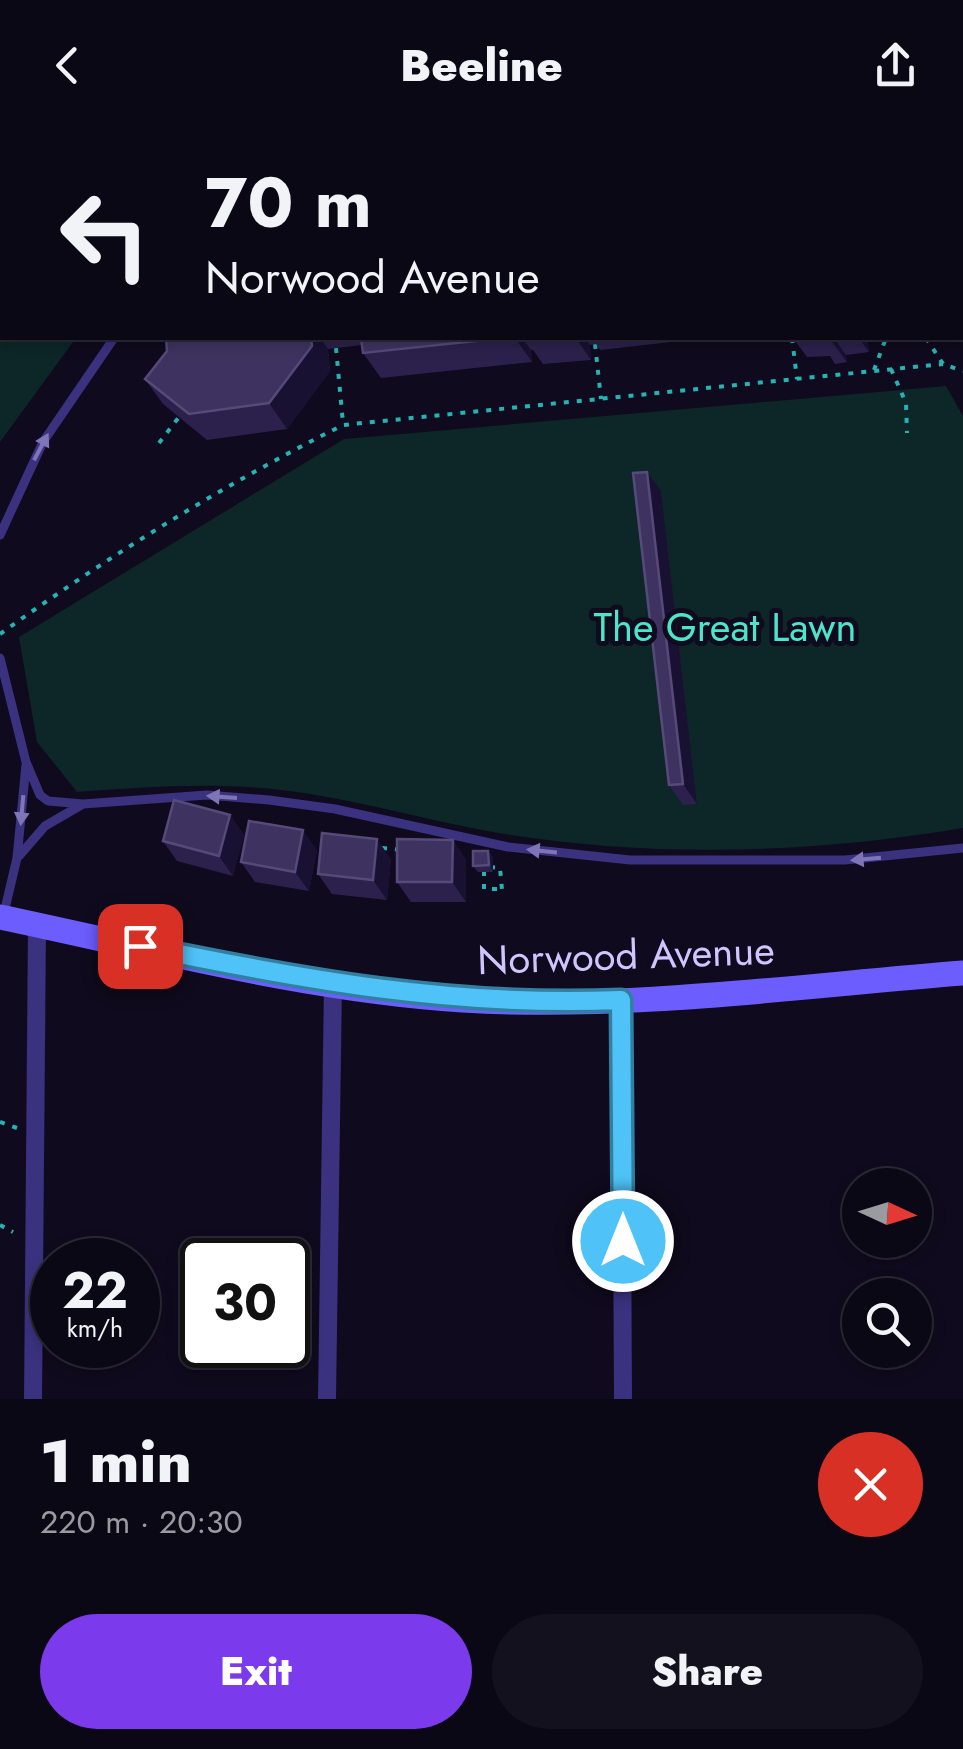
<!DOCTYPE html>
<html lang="en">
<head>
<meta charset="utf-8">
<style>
  body { margin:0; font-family:Jost,sans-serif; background:#14111f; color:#f1f3f6; height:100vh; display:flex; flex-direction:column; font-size:38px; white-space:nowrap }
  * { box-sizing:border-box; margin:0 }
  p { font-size:32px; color:#9a9aa1 }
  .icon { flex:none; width:55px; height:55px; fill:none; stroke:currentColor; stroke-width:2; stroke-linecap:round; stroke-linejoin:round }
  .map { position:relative; height:1269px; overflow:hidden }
  .drawer { display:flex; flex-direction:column; background:#0b0816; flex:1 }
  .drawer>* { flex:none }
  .guide { position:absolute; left:0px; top:0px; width:965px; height:210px; box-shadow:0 5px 15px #0003,0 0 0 2px #2b2935; background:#0b0816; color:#f1f3f6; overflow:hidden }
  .needle { width:65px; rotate:94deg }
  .tools { position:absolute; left:842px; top:1038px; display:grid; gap:20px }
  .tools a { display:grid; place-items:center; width:90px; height:90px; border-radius:50%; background:#0b0816; box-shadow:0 5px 15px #0003,0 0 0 2px #2b2935; font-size:50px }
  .speed { position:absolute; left:30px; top:1108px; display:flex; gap:20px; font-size:50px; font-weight:700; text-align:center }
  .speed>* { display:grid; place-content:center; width:130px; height:130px; border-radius:50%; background:#0b0816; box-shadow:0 5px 15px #0003,0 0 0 2px #2b2935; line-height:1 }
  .speed small { font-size:25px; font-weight:400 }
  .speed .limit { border:5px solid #111; border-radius:15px; background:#fff; color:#111 }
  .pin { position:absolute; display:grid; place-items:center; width:85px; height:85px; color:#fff; margin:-42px; border-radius:20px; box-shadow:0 5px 15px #0006 }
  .me { position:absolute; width:110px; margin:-55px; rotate:0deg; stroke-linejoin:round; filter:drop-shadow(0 0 8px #0008) }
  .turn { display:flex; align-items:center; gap:35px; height:210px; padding:0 40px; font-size:45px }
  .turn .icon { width:130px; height:130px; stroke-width:2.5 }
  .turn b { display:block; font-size:70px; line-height:85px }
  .round { display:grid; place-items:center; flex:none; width:105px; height:105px; border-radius:52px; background:#14111f }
  .headline { display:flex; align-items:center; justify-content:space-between; height:170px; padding:0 40px }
  h1 { font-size:60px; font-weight:800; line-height:75px }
  .cta { display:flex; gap:20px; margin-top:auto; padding:20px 40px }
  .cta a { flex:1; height:115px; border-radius:60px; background:#7c3aed; color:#fff; font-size:40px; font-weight:800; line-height:115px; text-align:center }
  .cta a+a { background:#14111f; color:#f1f3f6 }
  header { display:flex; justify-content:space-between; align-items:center; height:130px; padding:0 40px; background:#0b0816; font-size:45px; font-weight:800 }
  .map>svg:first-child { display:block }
  .green { fill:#0d2627 }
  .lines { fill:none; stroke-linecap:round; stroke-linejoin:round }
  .path { stroke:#25b3b4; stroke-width:4; stroke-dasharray:5 8; stroke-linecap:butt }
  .lane { stroke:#3a327f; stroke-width:9 }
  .street { stroke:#3a327f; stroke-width:18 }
  .secondary { stroke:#6c5dff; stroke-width:25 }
  .wall { fill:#2c214c }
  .shaded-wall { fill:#191131 }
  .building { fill:#3e3360; stroke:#554a79; stroke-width:2.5 }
  .oneway { fill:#7e75b9 }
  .route-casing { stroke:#337fa1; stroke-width:25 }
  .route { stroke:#4fc3f7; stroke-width:18 }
  .labels { text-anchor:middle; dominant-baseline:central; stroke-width:10; stroke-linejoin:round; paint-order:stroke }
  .park-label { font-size:40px; fill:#4ce5c9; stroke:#0f0a1d }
  .street-label { font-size:40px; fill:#d0c6ff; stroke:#0f0a1d }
</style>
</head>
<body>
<header><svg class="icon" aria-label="back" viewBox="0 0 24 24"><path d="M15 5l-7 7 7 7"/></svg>Beeline<svg class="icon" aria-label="share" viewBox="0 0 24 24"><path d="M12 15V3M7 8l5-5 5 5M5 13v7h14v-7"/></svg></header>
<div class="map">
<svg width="963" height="1269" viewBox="0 0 963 1269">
  <rect width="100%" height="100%" fill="#0f0a1d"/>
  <path class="green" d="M0 20 2 208H76L0 312Z
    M946 256 963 286V698C816 723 658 728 511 705 434 693 358 669 281 660 213 652 144 657 77 662L37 612 19 507 344 309Z"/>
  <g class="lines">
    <path class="path" d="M540 0V2
      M564 0 566 2
      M626 0V2
      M717 0 718 2
      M870 0 871 2
      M957 0 963 1
      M337 2 338 0
      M671 2 673 0
      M825 2 838 0
      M962 161H963
      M792 208 797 249
      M926 208 943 234 963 241
      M595 214 601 269
      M336 218 343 293
      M891 239 906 273 907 303
      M874 240 886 208
      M159 313 179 287
      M0 504C109 426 223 355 343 295L943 234
      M382 718 402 720
      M490 737 500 738 502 760
      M484 741V759H499
      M0 992 17 998
      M0 1095 13 1102"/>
    <path class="lane" d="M142 2V0
      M316 2 317 0
      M0 405 43 312 114 208
      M0 528 26 632 40 665 48 671 83 674 207 665 269 670 335 679 508 717 630 730H845L963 718
      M19 726 45 696 83 674
      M3 787 17 728 26 635"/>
    <path class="street" d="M621 869 623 1269
      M33 1269 37 796
      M327 1269 333 854"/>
    <path class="secondary" d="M0 787C152 819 307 860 463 870 629 880 798 856 963 843"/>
  </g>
  <path class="wall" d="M356 0H514V2H357Z
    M166 208H707L600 220 596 214 590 215 591 230 543 234 533 220H531L532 232 381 248 363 223 362 215 328 219 330 241 287 299 207 310 163 274 145 249 167 221Z
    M793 208H867L869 222 846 225 847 232 835 234 830 226 807 227Z
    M647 342 661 361 697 674 683 675 669 655Z
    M230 685 244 705 233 746 177 731 163 711Z
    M453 710 466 730V772H411L397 752Z
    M317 720 309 761 255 752 241 732Z
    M488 721 493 727V742H478L473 736Z
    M391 729 387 770 332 764 318 744Z"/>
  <path class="shaded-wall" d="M498 0H514V2H500Z
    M311 208H320L328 219 330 241 287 299 269 273Z
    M515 208H522L531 220 532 232Z
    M576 208H585L590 215 591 230Z
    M829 208H834L846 225 847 232Z
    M859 208H867L869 222Z
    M647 342 661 361 697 674 683 654Z
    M230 685 244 705 233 746 219 726Z
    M303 700 317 720 309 761 295 742Z
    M377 709 391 729 387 770 373 750Z
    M453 710 466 730V772L452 752Z
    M488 721 493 727V742L489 735Z"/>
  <path class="building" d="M166 0H241L242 2H167Z
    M356 0H376L370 2H357Z
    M439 0H474L439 2Z
    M166 208H311L312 216 269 273 189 284 145 249 167 221Z
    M361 208H504L363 223Z
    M647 342 683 654 669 655 633 343Z
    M174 670 230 685 219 726 163 711Z
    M249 691 303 700 295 742 241 732Z
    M322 703 377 709 373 750 318 744Z
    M397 709 453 710 452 752H397Z
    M473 721H488L489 735 473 736Z"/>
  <defs><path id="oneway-solid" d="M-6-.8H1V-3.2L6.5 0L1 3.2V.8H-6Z" transform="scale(2.5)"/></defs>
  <g class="oneway">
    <use href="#oneway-solid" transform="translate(41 317) rotate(-62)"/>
    <use href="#oneway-solid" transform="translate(222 667) rotate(-176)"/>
    <use href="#oneway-solid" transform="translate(22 680) rotate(95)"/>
    <use href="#oneway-solid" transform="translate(542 721) rotate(-174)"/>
    <use href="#oneway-solid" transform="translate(866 729) rotate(175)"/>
  </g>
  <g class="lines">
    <defs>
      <path id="route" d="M140 816C304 850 454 877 621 870L623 1111"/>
    </defs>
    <use href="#route" class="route-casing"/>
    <use href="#route" class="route"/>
  </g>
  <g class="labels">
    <g class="park-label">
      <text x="725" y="497">The Great Lawn</text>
    </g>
    <g class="street-label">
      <text transform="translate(626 825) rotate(-2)">Norwood Avenue</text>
    </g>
  </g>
</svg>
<div class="tools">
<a><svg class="needle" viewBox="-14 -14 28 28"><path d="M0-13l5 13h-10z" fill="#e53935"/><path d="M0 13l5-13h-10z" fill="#9a9aa1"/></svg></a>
<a><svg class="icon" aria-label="search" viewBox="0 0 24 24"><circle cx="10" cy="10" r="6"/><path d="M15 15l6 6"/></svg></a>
</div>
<div class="speed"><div>22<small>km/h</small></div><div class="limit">30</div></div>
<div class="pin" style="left:140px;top:816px;background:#d93025"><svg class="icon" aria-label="arrive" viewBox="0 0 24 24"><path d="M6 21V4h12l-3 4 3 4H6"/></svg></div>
<svg class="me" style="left:623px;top:1111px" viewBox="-20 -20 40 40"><circle r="17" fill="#4fc3f7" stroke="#fff" stroke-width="3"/><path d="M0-11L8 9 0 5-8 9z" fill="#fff"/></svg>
<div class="guide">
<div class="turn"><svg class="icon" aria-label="left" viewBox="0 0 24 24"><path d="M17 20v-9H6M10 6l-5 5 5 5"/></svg><div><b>70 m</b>Norwood Avenue</div></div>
</div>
</div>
<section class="drawer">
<div class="headline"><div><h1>1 min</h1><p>220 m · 20:30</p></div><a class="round" style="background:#d93025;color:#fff"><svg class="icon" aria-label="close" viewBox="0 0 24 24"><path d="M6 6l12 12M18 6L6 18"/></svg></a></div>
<div class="cta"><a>Exit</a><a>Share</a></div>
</section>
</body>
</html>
